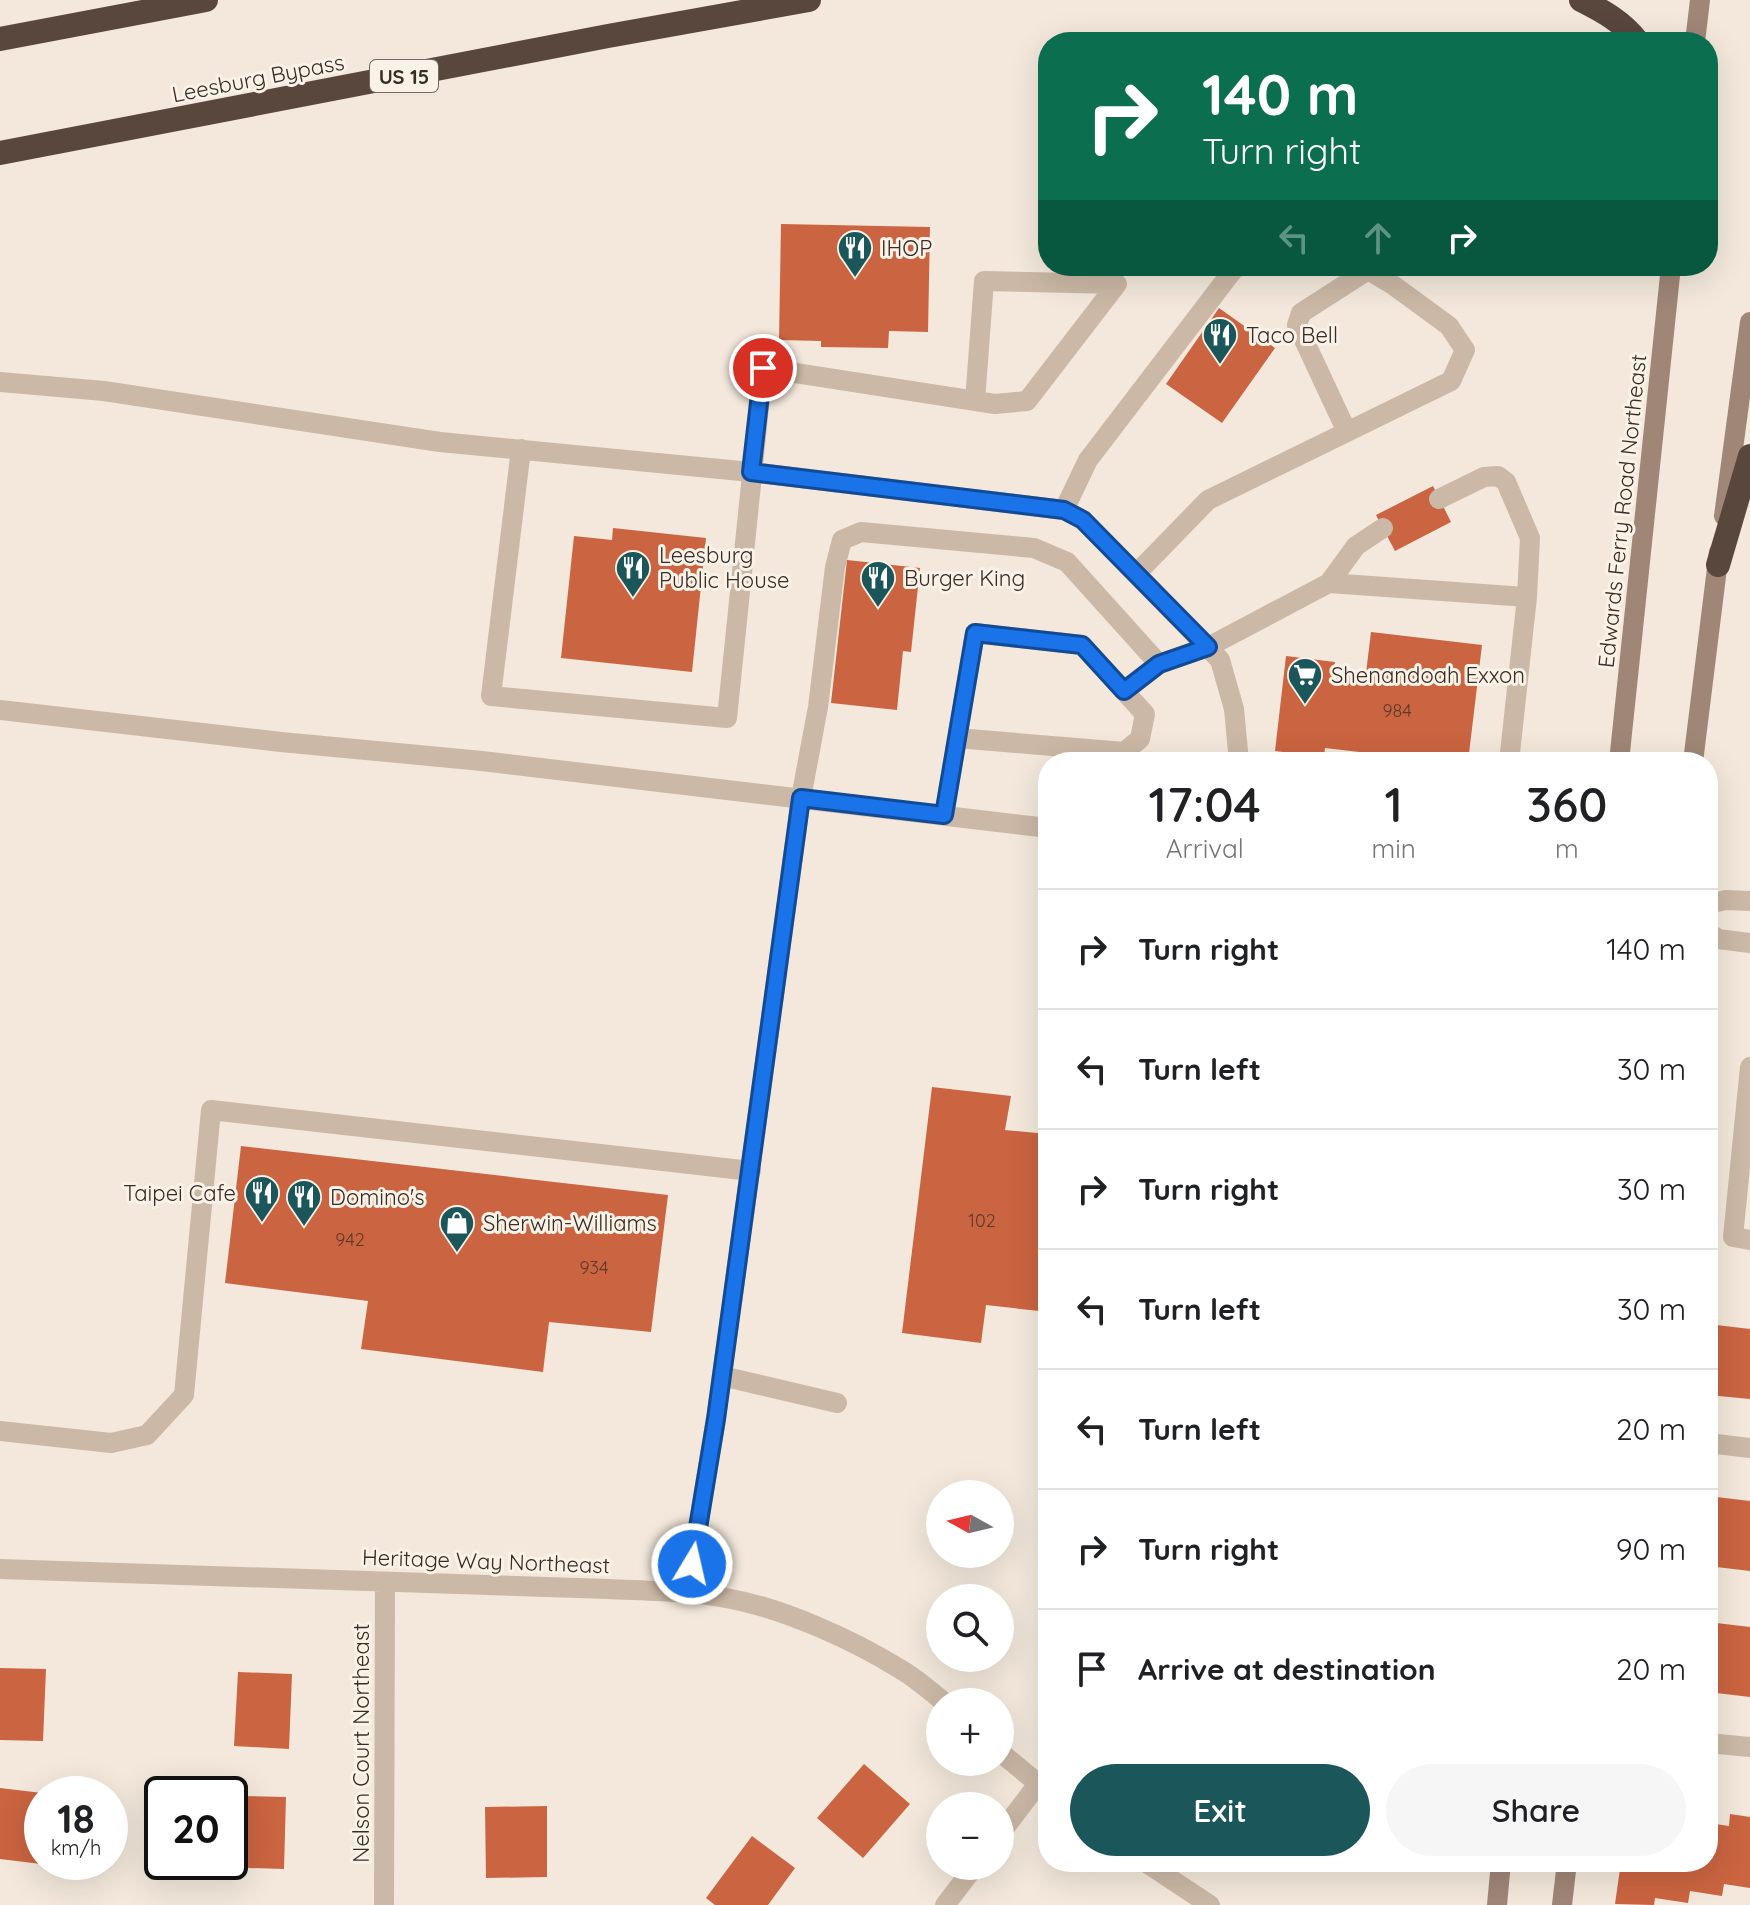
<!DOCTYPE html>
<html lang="en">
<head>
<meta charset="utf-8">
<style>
  body { margin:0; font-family:Quicksand,sans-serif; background:#f6f6f6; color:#202124; height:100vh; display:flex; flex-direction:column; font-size:30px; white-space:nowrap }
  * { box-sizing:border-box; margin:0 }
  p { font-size:26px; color:#757577 }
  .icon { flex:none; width:44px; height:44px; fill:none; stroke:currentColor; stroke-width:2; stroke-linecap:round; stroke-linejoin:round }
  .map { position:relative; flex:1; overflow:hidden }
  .sheet { position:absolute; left:1038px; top:752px; width:680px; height:1120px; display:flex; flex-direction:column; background:#fff; border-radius:32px; box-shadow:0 8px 32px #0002 }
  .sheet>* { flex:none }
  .hud { position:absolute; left:1038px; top:32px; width:680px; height:244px; border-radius:32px; box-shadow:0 8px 32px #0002; background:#0b6e4f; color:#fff; overflow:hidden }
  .needle { width:52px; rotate:278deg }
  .controls { position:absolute; left:926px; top:1480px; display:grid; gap:16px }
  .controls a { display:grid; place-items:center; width:88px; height:88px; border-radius:50%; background:#fff; box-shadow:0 8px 32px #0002; font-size:40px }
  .speed { position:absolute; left:24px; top:1776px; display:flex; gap:16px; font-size:40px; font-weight:700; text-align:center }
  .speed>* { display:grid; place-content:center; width:104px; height:104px; border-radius:50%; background:#fff; box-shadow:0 8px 32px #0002; line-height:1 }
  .speed small { font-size:20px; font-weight:400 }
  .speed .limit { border:4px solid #111; border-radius:12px; background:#fff; color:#111 }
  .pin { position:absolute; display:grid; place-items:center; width:68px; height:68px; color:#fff; margin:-34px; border:4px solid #fff; border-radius:50%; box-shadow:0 2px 8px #0007 }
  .me { position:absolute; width:88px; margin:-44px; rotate:9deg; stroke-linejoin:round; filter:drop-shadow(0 0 6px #0008) }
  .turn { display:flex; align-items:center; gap:28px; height:168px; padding:0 32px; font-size:36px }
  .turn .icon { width:104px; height:104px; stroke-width:2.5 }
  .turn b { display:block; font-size:56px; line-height:68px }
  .lanes { display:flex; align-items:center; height:76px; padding:0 32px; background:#0003; justify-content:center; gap:40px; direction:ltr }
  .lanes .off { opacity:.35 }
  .eta { display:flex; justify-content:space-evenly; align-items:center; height:136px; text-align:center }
  .eta b { font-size:48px; font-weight:600; line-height:56px }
  .action { display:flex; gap:16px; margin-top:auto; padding:16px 32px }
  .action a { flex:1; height:92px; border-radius:48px; background:#1b565b; color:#fff; font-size:32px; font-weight:600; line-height:92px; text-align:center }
  .action a+a { background:#f6f6f6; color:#202124 }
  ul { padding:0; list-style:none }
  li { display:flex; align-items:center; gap:24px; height:120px; padding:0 32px; border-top:2px solid #e0e0e0 }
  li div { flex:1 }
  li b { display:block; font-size:30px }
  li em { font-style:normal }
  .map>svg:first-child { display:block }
  .building { fill:#cb6440 }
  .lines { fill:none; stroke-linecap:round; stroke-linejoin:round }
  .lane { stroke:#cbb8a6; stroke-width:20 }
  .street { stroke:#cbb8a6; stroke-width:20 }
  .secondary { stroke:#9f8677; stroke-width:20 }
  .highway { stroke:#59473e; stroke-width:24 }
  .route-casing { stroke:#114b97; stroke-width:20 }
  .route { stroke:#1a73e8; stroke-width:14 }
  .labels { text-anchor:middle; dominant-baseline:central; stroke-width:6; stroke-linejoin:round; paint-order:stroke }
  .number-label { font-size:18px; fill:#5c3a2d }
  .shield { fill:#faf2e7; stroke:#726761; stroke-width:2 }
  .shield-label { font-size:20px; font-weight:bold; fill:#372c27 }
  .street-label { font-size:22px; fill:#372c27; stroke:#faf2e7 }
  .poi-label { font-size:22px; fill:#372c27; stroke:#faf2e7; text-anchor:start }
</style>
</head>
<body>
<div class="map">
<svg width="1750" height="1905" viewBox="0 0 1750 1905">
  <rect width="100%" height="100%" fill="#f3e8db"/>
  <path class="building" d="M781 224 930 227 928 332 889 331 888 348 821 347V341L779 340Z
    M1219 308 1275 348 1222 423 1166 384Z
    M1433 486 1451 522 1395 551 1376 515Z
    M613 528 706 538 692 672 561 658 574 536 612 540Z
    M847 560 920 568 911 652 903 651 897 710 831 703Z
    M1371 632 1482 645 1468 762H1446L1325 748 1324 757 1275 751 1286 656 1335 662 1334 669 1366 673Z
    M932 1087 1011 1096 1005 1130 1048 1134V1312L986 1305 981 1343 902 1333Z
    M241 1146 668 1195 651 1332 549 1322 543 1372 361 1349 368 1301 225 1283Z
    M1708 1324 1750 1329V1399L1708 1395Z
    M1708 1496 1750 1501V1571L1708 1566Z
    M1708 1622 1750 1627V1697L1708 1692Z
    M0 1668 46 1669 43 1741 0 1740Z
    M238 1672 292 1674 289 1749 234 1746Z
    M864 1764 910 1804 863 1858 817 1818Z
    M0 1788 42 1793 41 1864 0 1859Z
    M240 1796 286 1797 284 1869 216 1867 217 1862H230V1834H238Z
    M547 1806V1877L486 1878 485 1807Z
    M1730 1814 1750 1817V1888L1724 1884 1722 1896 1690 1891 1688 1903 1655 1898 1654 1905 1615 1904 1621 1862H1708V1823L1729 1826Z
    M752 1836 795 1868 768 1905H715L706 1898Z"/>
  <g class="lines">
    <path class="lane" d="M0 382 104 391 440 442 751 472 1064 510 1083 520 1220 660 1234 709 1239 762
      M521 449 491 696 727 718 763 368 995 404 1027 401 1117 284 984 281 975 401
      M1439 499 1484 477 1498 476 1506 482 1530 538 1527 597
      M1064 510 1088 460 1234 269 1240 266
      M1136 574 1208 500 1451 381 1465 350 1449 326 1393 285 1368 270 1301 313 1297 325 1347 432
      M1329 583 1356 546 1383 528
      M1124 691 1159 664 1208 647 1329 583 1527 597 1509 762
      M0 710 281 742 482 761 1048 828
      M944 815 975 633 1082 645 1145 714 1140 739 1124 752 957 738
      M1708 904 1726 900 1750 901
      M1708 932 1718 939 1750 943
      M1750 1067 1733 1237 1750 1240
      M722 1376 837 1403
      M0 1431 111 1443 147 1435 184 1395 211 1110 751 1171
      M687 1593 716 1419 801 798 818 707 835 567 842 540 861 532 1034 548 1067 562 1159 664"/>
    <path class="street" d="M1708 1443 1750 1448
      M0 1569 608 1589C649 1591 691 1591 731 1599 785 1609 853 1640 900 1669 916 1678 930 1691 944 1702
      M1708 1743 1750 1747
      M1000 1752 1046 1790
      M1000 1834 1038 1784
      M1145 1862 1210 1905
      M384 1905 385 1582
      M945 1905 975 1866"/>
    <path class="secondary" d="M1695 42 1700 0
      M1724 516 1750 322
      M1619 762 1671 266
      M1693 762 1719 552
      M1497 1905 1501 1862
      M1562 1905 1567 1862"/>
    <path class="highway" d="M1581 0C1603 11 1623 22 1638 42
      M0 39 206 0
      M0 153 608 36 809 0
      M1718 565 1750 456"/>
  </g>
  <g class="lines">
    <defs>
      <path id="route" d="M692 1564 716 1419 801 798 944 815 975 633 1082 645 1124 691 1159 664 1208 647 1083 520 1064 510 751 472 763 368"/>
    </defs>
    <use href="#route" class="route-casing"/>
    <use href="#route" class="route"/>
  </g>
  <defs>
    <symbol id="restaurant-pin" viewBox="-11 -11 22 30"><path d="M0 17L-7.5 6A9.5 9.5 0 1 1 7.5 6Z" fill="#1b565b" stroke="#faf2e7"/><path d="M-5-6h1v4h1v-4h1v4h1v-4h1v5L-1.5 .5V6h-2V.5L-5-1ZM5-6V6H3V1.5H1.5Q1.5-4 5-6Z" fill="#fff"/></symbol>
    <symbol id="supermarket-pin" viewBox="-11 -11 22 30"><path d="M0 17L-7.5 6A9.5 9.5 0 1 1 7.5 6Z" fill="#1b565b" stroke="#faf2e7"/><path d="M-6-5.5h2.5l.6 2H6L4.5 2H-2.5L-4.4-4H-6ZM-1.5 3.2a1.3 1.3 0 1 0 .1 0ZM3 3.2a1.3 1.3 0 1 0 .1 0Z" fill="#fff"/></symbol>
    <symbol id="shop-pin" viewBox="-11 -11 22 30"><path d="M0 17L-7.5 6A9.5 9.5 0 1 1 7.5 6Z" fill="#1b565b" stroke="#faf2e7"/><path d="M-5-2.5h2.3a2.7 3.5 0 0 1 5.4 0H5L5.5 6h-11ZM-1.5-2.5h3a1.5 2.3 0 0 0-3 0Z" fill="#fff"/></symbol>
  </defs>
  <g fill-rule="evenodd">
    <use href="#restaurant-pin" x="835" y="228" width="40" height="54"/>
    <use href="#restaurant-pin" x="1200" y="315" width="40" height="54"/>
    <use href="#restaurant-pin" x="613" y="548" width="40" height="54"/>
    <use href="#restaurant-pin" x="858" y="558" width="40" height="54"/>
    <use href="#supermarket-pin" x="1285" y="655" width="40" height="54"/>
    <use href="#restaurant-pin" x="242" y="1173" width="40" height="54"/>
    <use href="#restaurant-pin" x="284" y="1177" width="40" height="54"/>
    <use href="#shop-pin" x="437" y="1203" width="40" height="54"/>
  </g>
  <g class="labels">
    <g class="number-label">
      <text x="1397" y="710">984</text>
      <text x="982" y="1220">102</text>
      <text x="350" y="1239">942</text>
      <text x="594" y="1267">934</text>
    </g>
    <rect class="shield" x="370" y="60" width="68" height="32" rx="6"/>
    <g class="shield-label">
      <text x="404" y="76">US 15</text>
    </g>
    <g class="street-label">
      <text transform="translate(258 78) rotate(-11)">Leesburg Bypass</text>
      <text transform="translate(1622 511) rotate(-84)">Edwards Ferry Road Northeast</text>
      <text transform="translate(486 1561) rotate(2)">Heritage Way Northeast</text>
      <text transform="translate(361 1743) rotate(-90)">Nelson Court Northeast</text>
    </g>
    <g class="poi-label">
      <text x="881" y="248">IHOP</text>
      <text x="1246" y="335">Taco Bell</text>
      <text x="659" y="555">Leesburg<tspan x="659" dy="25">Public House</tspan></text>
      <text x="904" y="578">Burger King</text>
      <text x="1331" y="675">Shenandoah Exxon</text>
      <text x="236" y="1193" text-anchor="end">Taipei Cafe</text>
      <text x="330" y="1197">Domino's</text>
      <text x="483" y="1223">Sherwin-Williams</text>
    </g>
  </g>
</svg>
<div class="controls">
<a><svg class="needle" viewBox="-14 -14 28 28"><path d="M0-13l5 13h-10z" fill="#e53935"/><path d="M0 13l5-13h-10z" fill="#757577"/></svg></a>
<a><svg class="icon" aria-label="search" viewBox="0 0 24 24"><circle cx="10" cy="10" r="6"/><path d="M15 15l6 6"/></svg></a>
<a>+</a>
<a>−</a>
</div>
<div class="speed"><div>18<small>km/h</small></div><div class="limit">20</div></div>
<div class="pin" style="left:763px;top:368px;background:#d93025"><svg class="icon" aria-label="arrive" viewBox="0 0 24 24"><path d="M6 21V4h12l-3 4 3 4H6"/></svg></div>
<svg class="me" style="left:692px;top:1564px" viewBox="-20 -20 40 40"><circle r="17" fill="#1a73e8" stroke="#fff" stroke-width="3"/><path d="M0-11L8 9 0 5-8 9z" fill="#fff"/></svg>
<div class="hud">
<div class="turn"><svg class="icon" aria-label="right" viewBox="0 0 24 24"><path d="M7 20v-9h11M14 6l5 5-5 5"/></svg><div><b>140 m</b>Turn right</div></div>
<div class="lanes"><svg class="icon off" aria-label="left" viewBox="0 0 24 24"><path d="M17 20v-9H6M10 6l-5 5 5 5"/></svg><svg class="icon off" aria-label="ahead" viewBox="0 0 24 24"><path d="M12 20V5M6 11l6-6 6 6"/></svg><svg class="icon" aria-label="right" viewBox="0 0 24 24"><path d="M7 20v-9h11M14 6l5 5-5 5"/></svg></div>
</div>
<section class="sheet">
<div class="eta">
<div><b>17:04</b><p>Arrival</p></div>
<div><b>1</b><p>min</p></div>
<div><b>360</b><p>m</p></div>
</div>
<ul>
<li><svg class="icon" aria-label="right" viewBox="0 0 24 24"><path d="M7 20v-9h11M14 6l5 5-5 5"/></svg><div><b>Turn right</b></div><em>140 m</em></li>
<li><svg class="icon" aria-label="left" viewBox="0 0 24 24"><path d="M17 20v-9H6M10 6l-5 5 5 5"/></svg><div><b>Turn left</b></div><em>30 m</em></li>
<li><svg class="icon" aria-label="right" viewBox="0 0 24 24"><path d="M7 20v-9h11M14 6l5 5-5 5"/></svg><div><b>Turn right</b></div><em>30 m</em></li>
<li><svg class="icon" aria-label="left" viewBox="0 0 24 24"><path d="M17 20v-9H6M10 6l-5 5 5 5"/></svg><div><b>Turn left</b></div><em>30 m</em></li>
<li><svg class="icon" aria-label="left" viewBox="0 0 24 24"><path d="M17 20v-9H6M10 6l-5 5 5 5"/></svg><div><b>Turn left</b></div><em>20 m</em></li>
<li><svg class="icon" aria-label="right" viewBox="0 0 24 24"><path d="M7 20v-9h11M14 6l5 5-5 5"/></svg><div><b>Turn right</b></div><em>90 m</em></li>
<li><svg class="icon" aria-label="arrive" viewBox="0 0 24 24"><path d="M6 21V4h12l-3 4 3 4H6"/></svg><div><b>Arrive at destination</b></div><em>20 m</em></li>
</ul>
<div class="action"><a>Exit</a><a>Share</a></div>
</section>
</div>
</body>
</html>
